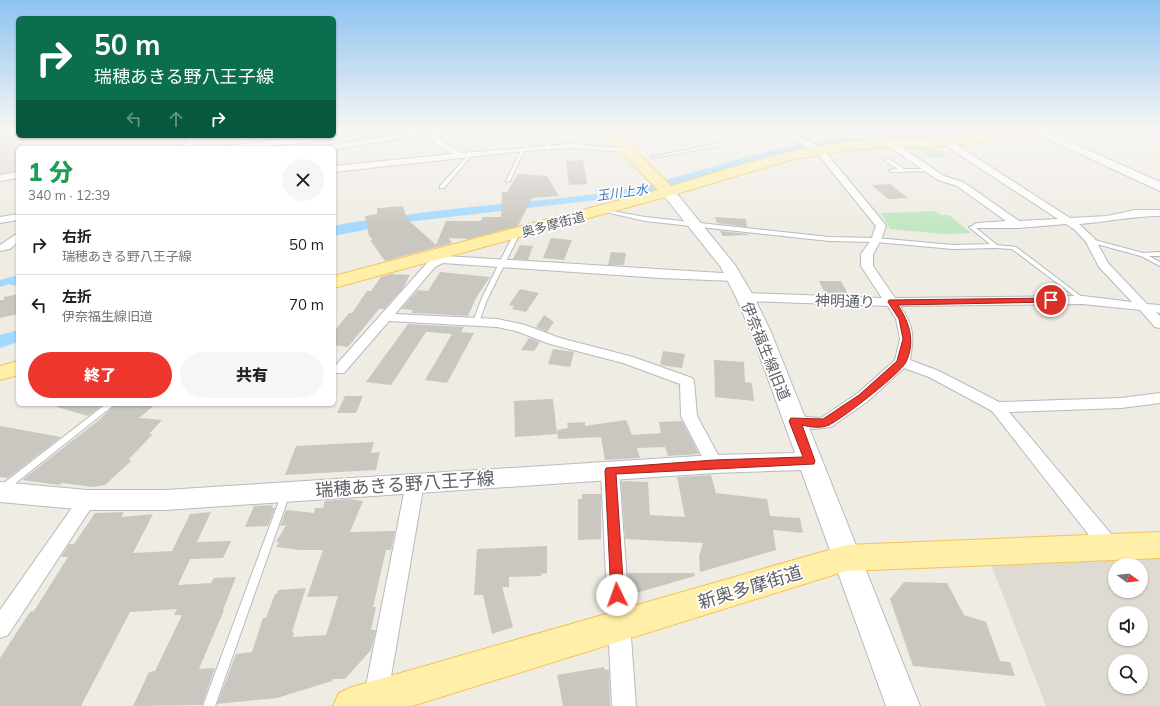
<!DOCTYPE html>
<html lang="ja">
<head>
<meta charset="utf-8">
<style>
  body { margin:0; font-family:Mulish,"Noto Sans JP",sans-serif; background:#f6f6f6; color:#202124; height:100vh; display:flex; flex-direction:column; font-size:15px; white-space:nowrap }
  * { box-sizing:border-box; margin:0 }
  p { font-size:13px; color:#757577 }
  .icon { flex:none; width:22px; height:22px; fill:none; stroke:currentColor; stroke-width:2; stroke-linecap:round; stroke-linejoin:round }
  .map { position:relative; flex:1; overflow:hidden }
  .sheet { position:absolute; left:16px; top:146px; width:320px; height:260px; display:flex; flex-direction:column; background:#fff; border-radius:6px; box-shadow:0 1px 3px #0004 }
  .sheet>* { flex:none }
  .hud { position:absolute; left:16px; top:16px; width:320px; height:122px; border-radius:6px; box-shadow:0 1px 3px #0004; background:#0b6e4f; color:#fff; overflow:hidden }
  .needle { width:26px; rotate:105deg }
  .tools { position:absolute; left:1108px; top:558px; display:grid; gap:8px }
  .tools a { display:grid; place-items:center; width:40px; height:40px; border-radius:50%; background:#fff; box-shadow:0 1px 3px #0004; font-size:20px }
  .pin { position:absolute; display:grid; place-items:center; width:34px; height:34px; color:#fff; margin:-17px; border:2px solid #fff; border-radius:50%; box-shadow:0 1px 4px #0007 }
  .me { position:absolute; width:44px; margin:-22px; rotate:357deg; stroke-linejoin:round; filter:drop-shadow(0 0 3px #0008) }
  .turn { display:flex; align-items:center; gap:14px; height:84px; padding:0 12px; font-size:18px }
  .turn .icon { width:52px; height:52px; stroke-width:2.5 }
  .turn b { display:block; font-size:28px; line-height:34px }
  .lanes { display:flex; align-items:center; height:38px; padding:0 12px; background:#0003; justify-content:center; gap:20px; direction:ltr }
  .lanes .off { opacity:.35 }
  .round { display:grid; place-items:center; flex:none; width:42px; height:42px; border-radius:21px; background:#f6f6f6 }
  .head { display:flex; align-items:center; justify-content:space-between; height:68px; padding:0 12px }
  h1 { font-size:24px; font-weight:800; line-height:30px; color:#1e9e55 }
  .action { display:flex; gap:8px; margin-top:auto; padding:8px 12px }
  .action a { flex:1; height:46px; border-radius:24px; background:#ed362c; color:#fff; font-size:16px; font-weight:800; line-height:46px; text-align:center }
  .action a+a { background:#f6f6f6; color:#202124 }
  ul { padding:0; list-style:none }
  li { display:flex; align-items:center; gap:12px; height:60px; padding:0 12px; border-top:1px solid #e0e0e0 }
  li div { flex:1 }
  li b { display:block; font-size:15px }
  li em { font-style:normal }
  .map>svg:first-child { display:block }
  .education { fill:#dfdbd2; fill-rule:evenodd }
  .green { fill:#c1e7c0 }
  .water { fill:#a4d9ff }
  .building { fill:#cac7c1 }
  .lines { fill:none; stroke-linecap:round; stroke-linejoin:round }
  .lane-casing { stroke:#b6babe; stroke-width:2 }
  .street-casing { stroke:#b6babe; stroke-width:2 }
  .secondary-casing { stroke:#b7bbc0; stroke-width:2 }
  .primary-casing { stroke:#f4c457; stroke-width:2 }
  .lane { fill:#fff; fill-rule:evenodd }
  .street { fill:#fff; fill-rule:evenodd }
  .secondary { fill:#fff; fill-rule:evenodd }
  .primary { fill:#ffefa9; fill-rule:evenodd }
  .route { fill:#ed362c; stroke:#9a231d }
  .labels { text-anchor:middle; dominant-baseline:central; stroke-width:3.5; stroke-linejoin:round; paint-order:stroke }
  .far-water-label { font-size:13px; font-style:italic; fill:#3e7ab4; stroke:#fff }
  .far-street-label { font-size:13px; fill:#5c6065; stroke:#fff }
  .street-label { font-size:15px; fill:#5c6065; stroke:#fff }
  .near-street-label { font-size:18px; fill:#5c6065; stroke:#fff }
</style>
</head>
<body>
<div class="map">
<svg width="1160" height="706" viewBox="0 0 1160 706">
  <rect width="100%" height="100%" fill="#efece4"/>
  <path class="education" d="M0 129H18V136H198L183 148H18V172L0 174Z
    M1160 555V706H1046L990 562ZM1115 565H1141V591H1115ZM1115 613H1141V639H1115ZM1115 661H1141V687H1115Z"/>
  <path class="green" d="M915 146H931L946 157H929Z
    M935 211 941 215H949L971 233 944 234 890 229 881 213Z"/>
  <path class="water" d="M982 129H1013L961 138 855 142 639 195 398 223 334 236V226C355 221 378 219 399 216 465 206 531 202 596 194 667 185 732 157 801 144 861 133 922 138 982 129Z
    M18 275V284L13 286 9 284 0 287V280Z
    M18 330V342L0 348V335Z"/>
  <path class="building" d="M583 160 587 184 569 185 566 161Z
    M518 174 547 176 559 196 532 198 518 226 469 239 449 238 452 243 385 261 370 240 373 239 369 236 365 216 377 214V208H380L403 206 407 219 436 245 446 221H481L483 217H501L502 192H507Z
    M891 184 895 188 908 198 888 199 872 185Z
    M715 217 746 219 747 227 717 223Z
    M720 231 748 234V235L723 236Z
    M551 238 572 240 564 260 543 258Z
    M520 245 533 246 528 260 513 259Z
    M611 252 626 253 624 265H608Z
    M440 272 490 277 476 298 468 316 415 313H411L413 310 401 309 418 290 428 291Z
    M391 274 410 275 403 288 384 309H379L348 347 334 345V331L349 313H352L367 291H371L381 277Z
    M819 281H841L848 294H846L847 295 825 293Z
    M520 289 539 293 526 312 512 309 514 306 509 305Z
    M18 294V314L0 318V300H4V297Z
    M544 315 554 322 547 332 536 327Z
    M408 324 464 327 461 332 474 333 447 383 425 380 452 334 426 332 391 385 366 382Z
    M529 338 540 342 534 351 521 350Z
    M553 349 574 352 570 367 548 364Z
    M663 351 685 354 682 368 660 365Z
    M714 360 744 362 745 382 752 383 754 401 715 397Z
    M345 396H363L356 413H337Z
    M550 399H553L557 434 515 437 514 401Z
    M58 404H104L88 416 57 407Z
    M116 404H156L139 418 162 420 149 434H153L129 459 131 461 105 485 93 487 62 483 59 485 22 480 99 420Z
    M626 420 632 435 661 433 659 422 682 421 699 454 668 456 665 447 637 448 640 458 605 460 601 437 558 439 557 430 568 428 567 423 585 422V426Z
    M0 426 61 437 8 478 0 477Z
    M374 442 371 453 380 452 376 470 285 475 296 446Z
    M711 475 716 493 767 499 770 516 800 518 803 533 773 530 776 550 700 572 699 556 703 543 625 539 621 481 648 482 650 515 685 517 677 477Z
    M582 494H601V539L578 540V499H582Z
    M349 499 363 501 350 532 395 531 391 550H386L375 598 373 607H376L371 630H376L371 650 345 679H333L332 681 277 698 217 704 236 654 252 652 263 618H266L275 594H277L278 590 306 588 292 632H294L293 637 326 635 338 596 307 597 323 550H300L276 547 279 542H276L286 525 280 526 286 510 314 513 315 508H323L325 501Z
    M273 505 272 508H275L268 526 245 527 254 506Z
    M124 512 121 517 153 514 133 553 172 551 190 514 211 512 197 542 231 541 223 558 190 559 178 585 211 583 214 578 236 577 223 610H224L199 669 215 668 202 705 133 706 149 672 155 671 182 615H174L177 609 130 612 81 706H0V658L30 612 34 611 68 557H61L69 544H74L95 513Z
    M547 546V573L541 574V576L509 577V587H502L513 627 492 634 483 595H474L477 549Z
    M628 573H694L695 576 629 595Z
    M904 582 947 583 964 615 986 622 1000 661 1010 662 1015 676 913 666 890 599Z
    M604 667 605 670 609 669 610 706H563L557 675Z"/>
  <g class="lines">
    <defs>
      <path id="lane" d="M577 129H586L556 136 548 148 545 147 554 134Z
        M693 129H695L715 144H719L721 145 715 147 653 158 651 157 711 145 693 131Z
        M522 148 525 149 510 181 506 182V181Z
        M470 153 473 154 444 188H440V186Z
        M885 159H889L904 169H928L930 170 928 171 891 172 889 171V170L898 169 885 161Z
        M601 209 645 217 829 237 876 238 953 245 990 244 969 227 978 224 981 226 976 228 997 245 1016 247 1086 300 1085 301H1081L1012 249 995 248 953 249 876 242 829 241 645 221 601 211Z
        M517 231 520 233 487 300 479 322 476 324 474 323 473 322 481 300 514 233Z
        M1091 239 1143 253 1160 252V256H1149L1160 262V266L1141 256 1089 242 1088 241Z
        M106 404H115L3 493 0 494V486Z
        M286 490 289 491 290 493 215 706H203L282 493 283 491Z"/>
      <path id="street" d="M368 129H386L331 140 246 148H223L227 146 282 139 334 136Z
        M434 129H455L439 133 440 139 462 153 570 144 627 148 631 150 627 152 570 148 523 151 334 172V166L452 154 433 142 431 134 334 149 320 148 324 146Z
        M687 129H702L698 131Z
        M776 129H786L822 148 885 224 886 226 881 240 873 254V266L895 298 1083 296 1132 302 1099 267 1086 242 1075 230 1066 224 1018 228H974L973 226 974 224 978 223 1006 221 957 186 938 180 888 146V142H894L944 176 963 182 1019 221 1058 219 943 144V140H949L1070 218 1107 216 1135 210H1160V216C1132 216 1107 222 1079 224L1095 239 1108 263 1147 304 1160 305V313L1156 312 1160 316V328L1155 327 1140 310 1083 304 900 306C914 326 914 336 910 360L939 371 999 402 1121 398 1160 393V403L1121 408 1009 412 1117 541 1120 547 1117 553 1110 555 1103 553 992 411 929 377 904 368 868 401 831 427 815 429 789 425 787 421 789 417 795 416 821 418 858 393 895 360 900 339 896 319 888 306 745 301 739 297 745 293 882 298 861 266V254L871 240 876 226 816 152Z
        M194 136H203L188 148H179Z
        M18 172V178L0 181V175Z
        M18 214V220L0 223V217Z
        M18 233V242L10 249 0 251V245Z
        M438 251 442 252 445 256 738 274 740 277 734 281 660 278 443 263 435 267 395 314 497 319 525 325 560 338 633 357 692 378 694 381 697 416 723 464 720 468 714 470 708 468 681 416 680 384 623 363 550 344 516 331 497 327 389 321 344 373H334V365H336L427 263 435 258 432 254Z
        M610 465 616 466 619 471 636 706H612L601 471 604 466Z
        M415 476 421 478 424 483 386 706H362L406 483 409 478Z
        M87 493 93 495 96 500 93 505 8 635 0 638V610L81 495Z"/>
      <path id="secondary" d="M1026 129H1041L1160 182V191Z
        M668 188 673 189 735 265 754 297 771 332 920 706H886L801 470 714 473 165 510H87L0 502V482L87 490H165L714 455 795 453 751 332 736 297 720 266 661 192 663 189Z"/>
      <path id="primary" d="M604 129H617L632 147 671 186C732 168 792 147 856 141 886 138 917 140 947 138 977 136 1007 129 1037 129L1035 132 994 141 946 146 856 149 790 160 673 195 334 288V276L658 190 622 153Z
        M18 361V375L0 380V366Z
        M1160 532V558L846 571 412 706H333L339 693 352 687 846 545Z"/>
    </defs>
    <use href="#lane" class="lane-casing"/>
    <use href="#street" class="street-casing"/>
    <use href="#secondary" class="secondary-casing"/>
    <use href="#primary" class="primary-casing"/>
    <use href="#lane" class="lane"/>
    <use href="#street" class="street"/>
    <use href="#secondary" class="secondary"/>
    <use href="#primary" class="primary"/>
  </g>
  <linearGradient id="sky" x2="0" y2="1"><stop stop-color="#8dc3f1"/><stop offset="0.57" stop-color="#f8f6f3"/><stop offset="1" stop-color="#f8f6f3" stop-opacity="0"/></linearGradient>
  <rect width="1160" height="228" fill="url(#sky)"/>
  <path class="route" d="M1051 298 1055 300 1054 302 898 305C909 322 916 341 906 362 901 373 842 419 829 425 820 429 810 427 802 425L815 461 814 464 616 474 624 595 622 599 617 601 613 599 611 595 605 471 606 468 714 460 803 457 789 421 791 418 823 419 859 395 897 361 903 339 899 319 888 302 889 300Z"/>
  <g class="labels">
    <g class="far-water-label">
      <text transform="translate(622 192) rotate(-8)">玉川上水</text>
    </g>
    <g class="far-street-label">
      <text transform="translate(553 224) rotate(-15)">奥多摩街道</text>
    </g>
    <g class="street-label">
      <text transform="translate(845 301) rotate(2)">神明通り</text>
      <text transform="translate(766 351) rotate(68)">伊奈福生線旧道</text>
    </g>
    <g class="near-street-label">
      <text transform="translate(405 484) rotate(-4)">瑞穂あきる野八王子線</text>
      <text transform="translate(750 587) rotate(-17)">新奥多摩街道</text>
    </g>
  </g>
</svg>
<div class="tools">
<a><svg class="needle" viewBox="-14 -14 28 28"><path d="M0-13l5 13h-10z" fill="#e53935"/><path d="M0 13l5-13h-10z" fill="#757577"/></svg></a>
<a><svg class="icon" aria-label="sound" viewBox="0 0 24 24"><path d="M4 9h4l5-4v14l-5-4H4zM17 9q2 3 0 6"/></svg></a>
<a><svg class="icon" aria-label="search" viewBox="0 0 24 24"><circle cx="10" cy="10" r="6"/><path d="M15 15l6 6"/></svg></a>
</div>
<div class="pin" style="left:1051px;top:300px;background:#d93025"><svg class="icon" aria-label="arrive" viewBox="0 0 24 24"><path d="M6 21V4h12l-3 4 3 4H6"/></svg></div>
<svg class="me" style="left:617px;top:595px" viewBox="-20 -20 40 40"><circle r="19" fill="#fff"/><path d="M0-13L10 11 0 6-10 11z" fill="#ed362c"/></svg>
<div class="hud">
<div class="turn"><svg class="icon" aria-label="right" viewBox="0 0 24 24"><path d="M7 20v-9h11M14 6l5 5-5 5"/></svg><div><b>50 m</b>瑞穂あきる野八王子線</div></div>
<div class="lanes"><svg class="icon off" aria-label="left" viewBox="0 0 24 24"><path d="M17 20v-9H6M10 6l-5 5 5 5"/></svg><svg class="icon off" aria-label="ahead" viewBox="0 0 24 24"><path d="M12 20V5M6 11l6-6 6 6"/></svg><svg class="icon" aria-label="right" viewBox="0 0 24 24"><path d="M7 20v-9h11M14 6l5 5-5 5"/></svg></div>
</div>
<section class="sheet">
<div class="head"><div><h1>1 分</h1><p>340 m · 12:39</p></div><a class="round"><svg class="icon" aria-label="close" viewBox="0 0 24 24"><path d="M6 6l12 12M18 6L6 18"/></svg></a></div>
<ul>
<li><svg class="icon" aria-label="right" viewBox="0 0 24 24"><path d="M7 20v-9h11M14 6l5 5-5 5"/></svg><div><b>右折</b><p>瑞穂あきる野八王子線</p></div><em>50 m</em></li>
<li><svg class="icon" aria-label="left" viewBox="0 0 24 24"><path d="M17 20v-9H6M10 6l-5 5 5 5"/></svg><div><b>左折</b><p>伊奈福生線旧道</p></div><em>70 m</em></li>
</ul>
<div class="action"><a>終了</a><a>共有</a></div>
</section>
</div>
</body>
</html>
